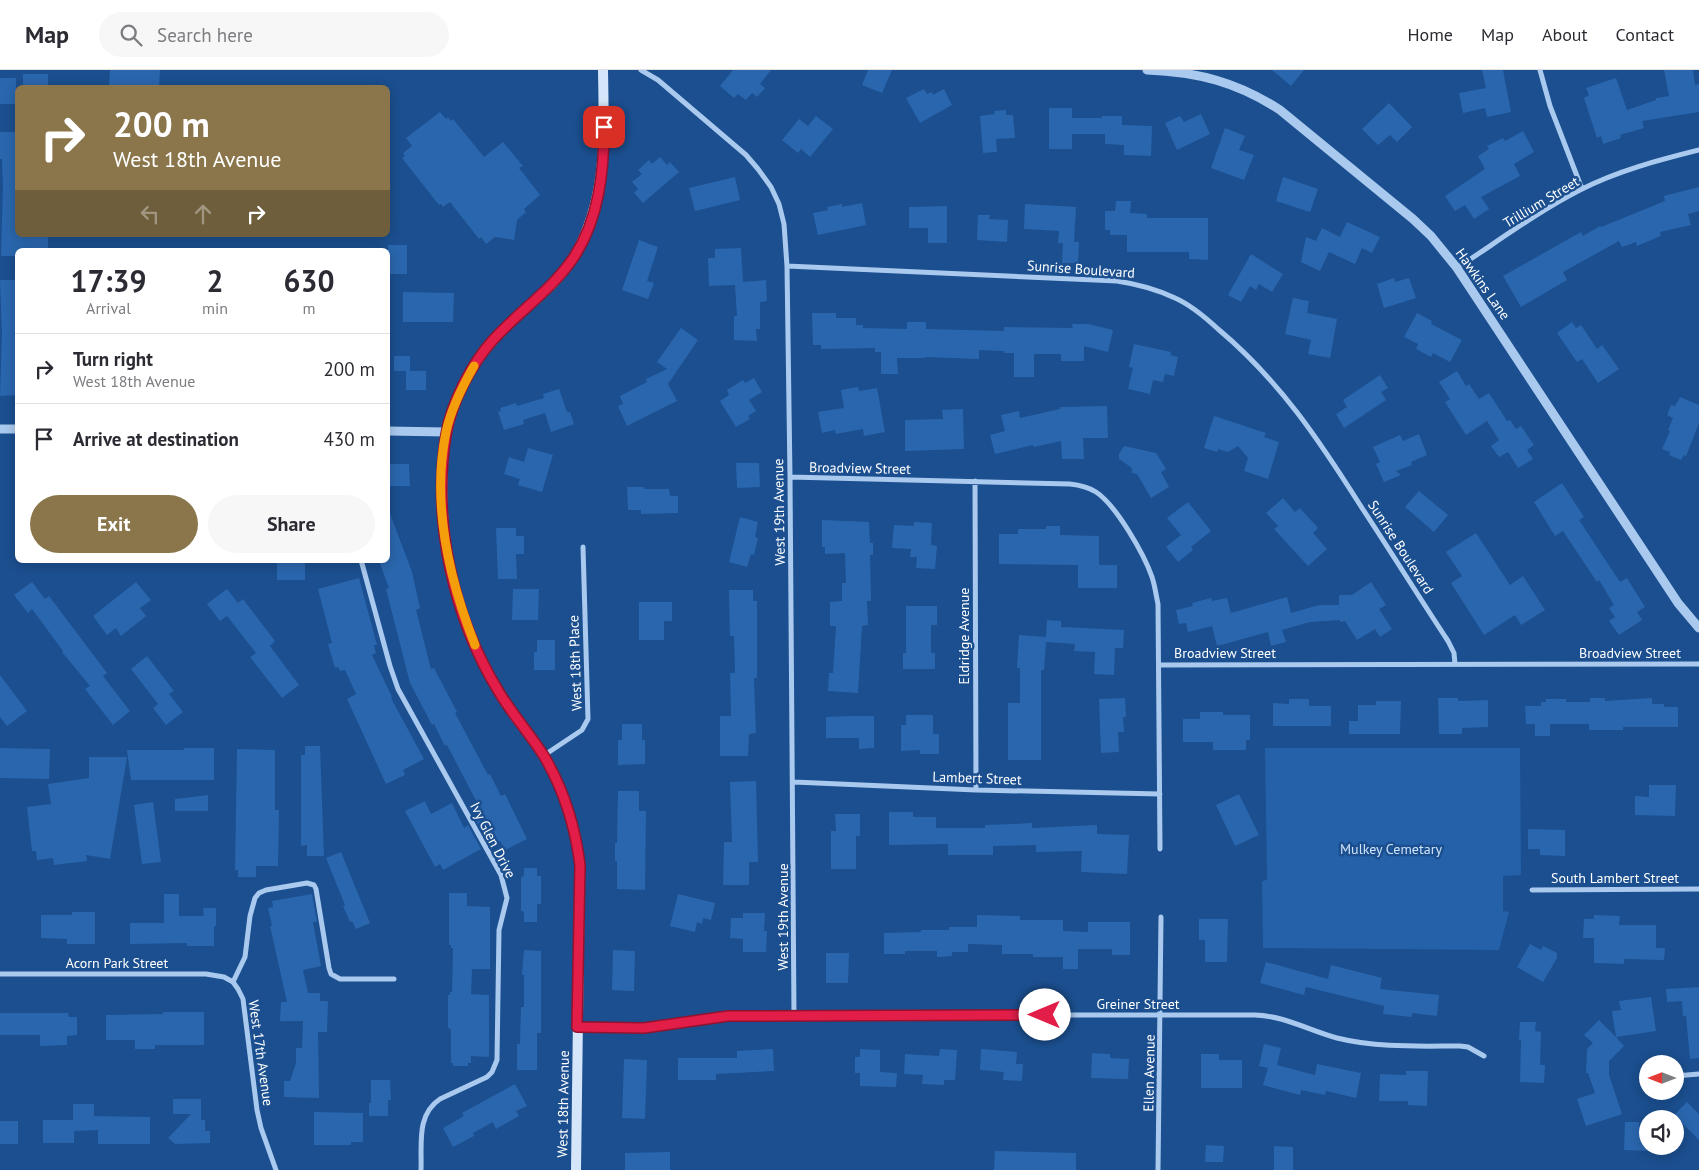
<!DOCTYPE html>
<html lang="en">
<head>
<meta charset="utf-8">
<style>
  body { margin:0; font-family:"PT Sans",sans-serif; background:#f7f7f7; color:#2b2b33; height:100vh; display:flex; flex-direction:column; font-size:19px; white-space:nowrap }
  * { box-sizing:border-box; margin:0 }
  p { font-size:16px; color:#7c7c81 }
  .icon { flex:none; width:28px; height:28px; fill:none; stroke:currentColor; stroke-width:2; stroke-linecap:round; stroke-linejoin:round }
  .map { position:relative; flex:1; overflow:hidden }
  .sheet { position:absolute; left:15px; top:178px; width:375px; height:315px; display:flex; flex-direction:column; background:#fff; border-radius:8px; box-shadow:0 2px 12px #0003 }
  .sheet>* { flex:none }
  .guide { position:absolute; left:15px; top:15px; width:375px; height:152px; border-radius:8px; box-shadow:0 2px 12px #0003; background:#8a764a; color:#fff; overflow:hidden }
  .needle { width:32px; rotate:270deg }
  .fabs { position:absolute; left:1639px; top:985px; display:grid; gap:10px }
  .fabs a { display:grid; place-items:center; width:45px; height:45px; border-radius:50%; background:#fff; box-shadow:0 2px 12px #0003; font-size:25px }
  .pin { position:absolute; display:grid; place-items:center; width:42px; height:42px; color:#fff; margin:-21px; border-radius:10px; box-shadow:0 2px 8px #0006 }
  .me { position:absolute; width:55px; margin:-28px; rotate:270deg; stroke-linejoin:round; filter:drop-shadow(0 0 4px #0008) }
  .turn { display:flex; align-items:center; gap:18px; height:105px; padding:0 15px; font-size:22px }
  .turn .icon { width:65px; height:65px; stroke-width:2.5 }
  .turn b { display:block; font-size:35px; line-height:42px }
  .lanes { display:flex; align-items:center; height:48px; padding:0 15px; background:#0003; justify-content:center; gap:25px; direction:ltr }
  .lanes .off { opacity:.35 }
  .eta { display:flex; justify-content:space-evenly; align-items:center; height:85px; text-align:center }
  .eta b { font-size:30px; font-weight:700; line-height:35px }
  .primary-button { display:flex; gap:10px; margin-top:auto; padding:10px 15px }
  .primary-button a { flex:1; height:58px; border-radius:30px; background:#8a764a; color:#fff; font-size:20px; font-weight:700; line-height:58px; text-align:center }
  .primary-button a+a { background:#f7f7f7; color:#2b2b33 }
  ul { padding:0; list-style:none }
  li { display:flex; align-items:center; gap:15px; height:70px; padding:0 15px; border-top:1px solid #e1e1e2 }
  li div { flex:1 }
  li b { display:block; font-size:19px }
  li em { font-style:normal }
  header { display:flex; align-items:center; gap:30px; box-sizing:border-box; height:70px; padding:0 25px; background:#fff; border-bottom:1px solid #e1e1e2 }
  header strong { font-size:24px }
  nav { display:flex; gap:28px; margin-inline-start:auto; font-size:18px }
  .search { width:350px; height:45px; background:#f7f7f7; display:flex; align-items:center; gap:12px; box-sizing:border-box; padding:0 18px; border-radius:28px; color:#7c7c81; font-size:19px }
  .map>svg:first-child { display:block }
  .green { fill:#2461a8 }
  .building { fill:#2a66ad }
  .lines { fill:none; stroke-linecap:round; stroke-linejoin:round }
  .minor { stroke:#a9c9ee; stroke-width:5 }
  .tertiary { stroke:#a9c9ee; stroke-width:9 }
  .secondary { stroke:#d6e6fa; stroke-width:10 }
  .route-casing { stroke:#92132f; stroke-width:12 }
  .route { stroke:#e11d48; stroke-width:9 }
  .slow { stroke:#f59e0b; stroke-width:9 }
  .labels { text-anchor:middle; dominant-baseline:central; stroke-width:5; stroke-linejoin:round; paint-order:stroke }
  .street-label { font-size:14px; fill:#fff; stroke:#1b4f8f }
  .park-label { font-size:14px; fill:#cfe3fa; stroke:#1b4f8f }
</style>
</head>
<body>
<header>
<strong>Map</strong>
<div class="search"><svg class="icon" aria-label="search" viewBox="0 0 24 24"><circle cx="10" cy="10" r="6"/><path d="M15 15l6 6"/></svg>Search here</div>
<nav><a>Home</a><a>Map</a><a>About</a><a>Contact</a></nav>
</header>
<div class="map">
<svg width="1699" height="1100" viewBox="0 0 1699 1100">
  <rect width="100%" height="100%" fill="#1b4f8f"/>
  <path class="green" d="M1265 678H1520L1521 805 1503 806V841L1509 842 1499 880 1263 878 1262 811 1267 810Z"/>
  <path class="building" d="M110 0H160L159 17 109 16Z
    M733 0H771L760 14 765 18 757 27 752 23 746 30 738 24 734 28 720 16Z
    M868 0H892L882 23 862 15Z
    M1272 0H1304L1291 16Z
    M1482 0H1503L1511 42 1487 47 1485 38 1463 43 1459 23 1486 18Z
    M1664 0H1693L1695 15 1699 14V42L1642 51 1644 58 1620 65 1621 68 1603 74 1601 66 1597 68 1584 28 1589 25 1586 18 1616 8 1627 40 1656 30V28L1669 26Z
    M23 4H48V18H23Z
    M0 8H16V34H0Z
    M924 19 927 24 932 22 933 25 944 19 952 35 920 53 906 28Z
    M1389 33 1412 57 1397 72 1390 65 1378 75 1362 59Z
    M1049 38H1072V48H1102V46H1122V55L1152 56 1151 86 1124 85V75L1105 74V64H1072V79H1049Z
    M1006 40V45H1013L1015 68 996 69 997 82 983 83 980 46 995 44 994 41Z
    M440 42 446 49 448 47 451 51 453 49 484 87 503 72 523 96 519 98 540 125 524 139 526 142 517 150 514 170 495 167 486 174 481 167 479 169 450 132 443 137 441 134 439 135 402 88 405 86 403 83 412 76 406 68Z
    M1201 44 1210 64 1177 80 1165 53 1180 46 1184 52Z
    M816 46 833 59 810 87 801 79 798 83 782 70 799 49 808 56Z
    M1225 58 1245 66 1239 80 1254 85 1244 110 1211 98Z
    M1523 61 1534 82 1514 94 1520 106 1481 127 1489 139 1474 149 1465 135 1455 141 1445 126 1485 99 1478 86 1489 79 1487 76 1503 68 1505 71Z
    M0 62H18L16 131 18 165H48V180H18V186H1L3 117 2 89H0Z
    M660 87 667 95 670 92 679 102 643 133 634 123 638 119 632 112 642 104 638 100 649 90 652 94Z
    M735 107 740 130 695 141 689 118Z
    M1283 107 1318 119 1310 142 1276 131Z
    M1699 117V141L1688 144 1691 155 1660 162 1661 166 1637 176 1636 172 1622 177 1619 171 1563 202 1567 210 1521 237 1503 206 1581 162 1583 166 1600 156 1601 157 1665 131 1664 126Z
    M1116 131H1131L1130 143 1147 144V148H1208V190L1189 189V182H1127V165H1110V160H1105V141H1115Z
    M862 133 866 155 818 165 813 143 828 140 827 137 842 134V137Z
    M1025 134 1076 137 1074 172H1079L1078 193H1062L1063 173H1058L1059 161 1024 159Z
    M947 136V173H928V158H909V137Z
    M978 145H990L989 149 1008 150 1007 172 977 170Z
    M1347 152 1380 167 1372 183 1362 178 1355 194 1329 182 1320 201 1301 192 1306 167 1316 171 1322 158 1340 167Z
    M639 170 658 177 647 211 654 213 648 229 622 220Z
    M388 175H407V204H388Z
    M741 178 743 212 766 210 767 231 760 232V259H756L757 271 734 270V246H737L735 215 709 216 708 188H715V179Z
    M1251 184 1283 204 1272 222 1259 214 1256 220 1250 216 1241 232 1228 225Z
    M1394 208 1395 212 1409 208 1416 228 1384 238 1377 214Z
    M0 210H18V237H16L18 325 0 326 2 264Z
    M403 222 454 223 453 252H403Z
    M1293 228 1309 231 1307 243 1337 249 1330 288 1308 284 1311 270 1285 264Z
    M812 243H836V248H856V255H863V258L907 259V252H926V259L1004 261V257L1073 258 1072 254H1088L1113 260 1108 282 1084 276V291H1061V284H1034V307H1014V283H1004V281L979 280V289L925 287V288H897L898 304H881V282H875V278L821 279V275H813Z
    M1417 243 1432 251 1431 254 1462 270 1450 292 1433 283 1431 287 1416 279 1418 274 1404 267Z
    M1572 252 1576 258 1581 255 1597 279 1602 275 1619 299 1598 313 1582 289 1577 292 1557 263Z
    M681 258 698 270 668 314 677 331 627 356 618 336 623 334 620 326 647 312 646 309 667 299 657 292Z
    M1134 274 1171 282 1170 285 1178 287 1174 306 1165 304 1163 312 1153 310 1150 324 1128 319 1133 298 1129 297Z
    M394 286H410V301H426V320H406V301H394Z
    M1457 301 1466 316 1469 314 1479 329 1489 323 1507 351 1510 350 1516 359 1521 356 1534 375 1527 380 1533 389 1518 398 1508 382 1499 387 1491 376 1499 370 1487 351 1466 365 1445 332 1450 329 1439 312Z
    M1380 305 1388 318 1381 322 1386 330 1344 358 1336 344 1347 337 1343 330Z
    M754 308 762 322 749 330 756 341 748 346 750 349 736 357 720 331 729 325 727 320 743 310 745 313Z
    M858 317 859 321 877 318 885 362 864 366 863 359 836 364 835 360 822 363 818 342 844 338 841 320Z
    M559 319 567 342H570L574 354 551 362 545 343 523 350 524 354 504 360 498 342 501 341 500 338 516 333 517 336 544 328 543 324Z
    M1680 327 1699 335V353L1686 386 1684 385 1681 390 1669 385 1670 382 1662 379 1670 361 1668 360 1673 348 1667 345 1671 335 1675 336Z
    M1107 336 1108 368H1083L1084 389H1062L1061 371 1034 377 1033 375 995 384 990 365 1005 361 1001 345 1019 341 1020 348 1060 339V337Z
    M963 339 964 379 905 381V350L943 349 942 340Z
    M1214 346 1266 363 1264 367 1279 372 1268 409 1244 401 1248 388 1238 376 1228 382 1218 379 1217 382 1204 378Z
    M1419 364 1427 385 1411 392 1412 395 1396 401 1401 405 1384 412 1376 394 1380 392 1373 377 1400 365 1403 371Z
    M1124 376 1156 383 1166 399 1161 402 1169 417 1151 428 1137 404 1132 403V398L1119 389V384Z
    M528 378 553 385 542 422 518 415 520 409 504 404 509 387 524 392Z
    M736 393H759L760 417 737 418Z
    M388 394H409L410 416H388Z
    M1562 413 1584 447 1579 450 1620 512 1627 508 1645 537 1637 542 1642 550 1619 565 1609 551 1615 547 1609 538 1614 535 1599 510 1597 512 1563 461 1555 466 1534 432Z
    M627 417H644V419H669L670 426H678V443L641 444V440H628Z
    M1419 421 1448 445 1434 462 1405 437Z
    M1283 428 1295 442 1300 438 1318 458 1313 463 1327 479 1308 496 1274 459 1278 456 1266 443Z
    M1188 432 1211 461 1191 477 1193 480 1178 492 1166 477 1181 465 1167 448Z
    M388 441H389L412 502 420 538 416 540 431 599 434 598 457 642 455 643 488 705 490 704 501 726 505 724 527 769 505 780 500 771 490 775 476 751 484 746 447 675 445 676 434 654 432 655 410 613 386 519 389 518 379 491 388 490Z
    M740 447 758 452 755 467 758 468 754 485 751 484 747 497 729 492Z
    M822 450 869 452 870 473H873V485H870L871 531H867L868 555 862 556 858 623 828 621 829 603H833L836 556H830V532L842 531V513H846L845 483 825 484V477H822Z
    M914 452 932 453 931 475 937 476 935 499 916 498 917 487H910L911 479 892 478 894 455 914 456Z
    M1046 456H1060V465L1099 466V495H1117V518H1078V495L999 494V464H1018V459H1046Z
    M496 458H516V466H524V484H516L517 509H498Z
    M1476 463 1510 515 1523 506 1545 540 1521 555 1515 545 1484 565 1451 513 1462 506 1446 482Z
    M277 490H305V510H277Z
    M359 508 377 575H374L376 583 372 585 392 627 391 628 424 689 403 700 405 705 386 714 347 629 356 624 345 600 340 601 338 597 335 598 328 574 332 573 318 519Z
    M32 512 45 529 49 526 107 603 103 606 130 641 113 655 85 619 90 616 62 582 63 581 32 539 28 543 14 525Z
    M136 512 151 530 140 538 146 546 121 566 116 558 107 565 93 546Z
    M1371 512 1386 535 1379 539 1392 559 1380 567 1375 559 1357 570 1345 551 1340 552V550L1310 552 1282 560 1286 572 1271 576 1268 562 1217 576 1212 556 1188 562 1186 553 1179 554 1176 540 1193 536 1192 533 1211 528 1212 531 1227 528 1231 543 1287 527 1291 543 1319 535H1339V525H1352Z
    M227 519 238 533 243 529 275 571 270 576 299 615 282 628 250 587 256 583 227 546 220 551 207 534Z
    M513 519H539L538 550H512Z
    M729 520H753V531H757V608H754L756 663 749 664 748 686H720V646H731L730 603H735L734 566H730Z
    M639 532H672V551H664V570H639Z
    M906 536H937V555H931V583H935V599H903V583H906Z
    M1047 550 1061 551V557L1124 560 1123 578H1115L1114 605 1094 604 1095 582 1074 581 1075 574 1046 572 1044 600H1041V690H1008V633H1020V598H1017L1019 565 1046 567Z
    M537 570H555V600H534V582H537Z
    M147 586 174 621 169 624 183 642 166 655 153 638 158 634 131 599Z
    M0 605 27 641 7 656 0 647Z
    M1125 628 1126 647H1123L1124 662H1118L1119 682 1101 683 1099 629Z
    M1438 628H1458V631L1488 630V657L1462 658V664H1439Z
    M1590 628H1605V631L1652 628V634H1664V637H1678V657H1623V660H1589V654H1550V666H1535V654H1526L1525 636H1541V632H1546V629H1566V632H1590Z
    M1289 629H1309V636H1331V656H1273V633L1289 634Z
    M1376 631H1401L1400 664H1349V651H1358V635H1376Z
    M1200 642H1223V645H1250V670H1246V680H1213V672H1183V649H1200Z
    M906 645H933V664H939V684H920V680L901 681V655H906Z
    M851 646H874V678L859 679V668H826V647Z
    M622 654H642V670H645V694L618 695V670H622Z
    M305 676H320L324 786H307V775L301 776V685H305Z
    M0 678 50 679 49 709 0 708Z
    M183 678H214V710H131L127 680H185Z
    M237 679 275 680V740H279L278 796H256V807H238V800H235Z
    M89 687H127L110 789 86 785 87 791 54 795 53 788 37 790 36 781H32L27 737 51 734 48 714 89 708Z
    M756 711 758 792H749V815H723L724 772H732L730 712Z
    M1649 715H1676L1675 746 1635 745V726L1649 727Z
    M618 721H639V741H646L645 820 617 819V791H615V773H617Z
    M1239 724 1259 765 1235 776 1216 735Z
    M208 725V741H175V729Z
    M425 731 431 744 452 733 464 758 468 755 481 779 443 800 440 794 435 797 405 741Z
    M153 732 161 792 142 794 134 735Z
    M889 742H913V747H936V758H985V755L1014 754 1032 753V758L1097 755V764L1129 765 1127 804 1081 802 1082 781 1036 782V775L993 776V785H948V774L889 775Z
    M835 744H860V766H856V799H831V761H836Z
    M1528 759 1565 760V786L1540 785V779H1528Z
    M341 782 370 853 356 859 352 851 350 852 343 836 345 835 326 788Z
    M524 798H537V806H541V834H537V852H524V844L523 841H521V808L524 805Z
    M449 823H467V836L490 837V899H472L471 924 489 925V987L471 986V993H468V996H453V993H451V960L448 957V925H450V922H452L453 878H451V875H449Z
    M164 824H179V846H204L203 838H216V856H214V876H187V873L130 874V853H164Z
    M312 824 317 852H313L321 896 303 900 308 923H320V931H328L327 962H318L319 1028 284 1027V1011H290L296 993V978H302L303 951H280L281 932H287L270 856H272L268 838 273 837 272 831Z
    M678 824 715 833 711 850 703 848 702 854 697 852 695 862 670 856Z
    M72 842H95V874H67V869L41 868V845H72Z
    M743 843H765L764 861H767L766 882H743V869L730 868 731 848H743Z
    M977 845 1020 846V850H1063V861L1088 862V852H1130V885H1112V879H1078V899H1063V887H1033V884H1002V875L968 874V882H952V886L937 887V881H905V884H884V863L921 862V860H949V857H977Z
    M1594 845 1620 846 1619 855H1656V878H1665L1664 890 1624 889V894L1594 893V868H1583L1584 849H1594Z
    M1199 849H1228L1227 892H1205V870H1199Z
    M1530 874 1541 880 1543 876 1557 883V888L1543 912 1517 897Z
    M524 880 541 881V963H537V1000H517V974H520L521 937H524V905H522Z
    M613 880 635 881 634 921 612 920Z
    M826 883H849L848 913H826Z
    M1266 892 1328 909 1331 895 1382 908 1380 919 1439 925 1437 946 1412 943V947L1383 944 1384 936 1306 917 1304 925 1260 913Z
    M1699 917V988L1690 989 1686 946H1683L1682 931 1667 932 1666 919Z
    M1651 927 1656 961 1616 967 1624 976 1609 991V1005L1622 1044 1586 1056 1577 1029 1595 1023 1588 1003H1586L1587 979 1593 973 1584 965 1599 950 1616 967 1612 941 1621 940 1619 931Z
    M163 942H204V975H155V979H135V970H106V945L163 944Z
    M0 943H68L69 947H77V965L67 966V975L40 976V965H0Z
    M1520 952H1536L1535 961 1541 962 1540 995H1545L1544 1013 1520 1012 1521 970H1519Z
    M1264 974 1281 978 1277 995 1315 1005 1317 994 1361 1003 1356 1028 1326 1021 1325 1025 1301 1020 1300 1025 1263 1015 1268 998 1259 996Z
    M773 979 774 1001 716 1004V1010H678V988H737V981Z
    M860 979 880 980V1002L897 1003 896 1017 860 1016V1003H855V987H860Z
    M940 979 957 980 955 1010H944V1015L922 1014 923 1005 904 1004 905 984 939 986Z
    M981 979 1017 982 1016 994H1023L1022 1011 1003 1010 1004 1002 980 1000Z
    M1092 983 1110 984V988L1129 989 1128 1009 1091 1008Z
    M1201 984H1219V990H1242V1018H1201Z
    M624 989 647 990 645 1049 622 1048Z
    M1406 1001H1428L1427 1036 1408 1035V1031H1379L1380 1004 1406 1005Z
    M371 1010H390L391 1030H388V1046H369V1033H371Z
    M515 1014 527 1036 516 1041 519 1046 496 1059 493 1052 473 1063 474 1066 453 1077 443 1058 464 1046 462 1043Z
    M173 1029H201V1050H205V1061H210V1073L175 1074 168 1068 191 1044H173Z
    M1687 1032 1699 1044V1070L1674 1045Z
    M73 1034H94V1046L150 1047V1074H98V1060L74 1061V1073H43V1050H73Z
    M314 1042 363 1043V1072H351V1075H314Z
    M0 1051H18V1074H0Z
    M1625 1052H1639V1056H1648V1081L1624 1080Z
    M1206 1075 1224 1076 1223 1092H1205Z
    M1274 1076 1293 1077V1100H1274Z
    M995 1081 1076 1083V1100H994Z
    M670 1082V1100H625V1083Z"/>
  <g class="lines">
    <path class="minor" d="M641 0 658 10 746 85 758 99 771 117 779 134 784 154 787 196 790 407 794 945
      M1540 0 1550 36 1582 119
      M787 196 1117 211C1137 214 1156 219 1175 228 1191 235 1205 247 1218 259 1280 311 1319 370 1362 438 1391 482 1419 527 1448 571L1454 583 1455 594
      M1457 198C1497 172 1537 142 1580 120 1617 101 1659 90 1699 80
      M790 407 1070 414C1080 415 1088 417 1096 422 1116 435 1144 484 1152 507 1155 516 1156 525 1158 534L1160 779
      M975 411 976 720
      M361 490 390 596 398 619 501 805 507 828 499 860 497 990 492 1002 487 1007 440 1029C416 1045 422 1074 421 1100
      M1159 595 1699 594
      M543 686 582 660 588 649 583 477
      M794 712 976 720 1160 724
      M1532 820 1699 819
      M0 904H206L224 907 233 912 238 919 243 929 257 1040 261 1058 276 1100
      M233 912 245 887 250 846 255 828 259 823 266 820 307 813 314 815 316 819 329 898 331 904 340 909H394
      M578 957H656L729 945H1255C1285 946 1308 960 1337 968 1377 978 1419 976 1460 976L1468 977 1484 986
      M1675 1006 1699 1004
      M1158 1100 1161 847"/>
    <path class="tertiary" d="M1147 0C1198 2 1237 12 1280 40L1413 149 1431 166 1457 198 1678 533 1699 558
      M0 359H18
      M388 361 446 362"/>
    <path class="secondary" d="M576 1100 580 795C575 754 565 722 544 687 530 665 512 645 499 622 455 551 436 464 444 381 449 331 475 285 512 251 534 230 560 212 575 185 608 126 604 65 603 0"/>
  </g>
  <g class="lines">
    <defs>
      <path id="route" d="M604 57C604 101 599 149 574 187 551 221 519 241 493 270 472 293 451 333 446 365 432 452 453 547 499 622 512 644 530 664 544 686 564 720 575 755 580 795L577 957 644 958 728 946 1045 945"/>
    </defs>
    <use href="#route" class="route-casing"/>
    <use href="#route" class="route"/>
    <path class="slow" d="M474 296C462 317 451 339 446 362 431 434 449 509 475 575"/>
  </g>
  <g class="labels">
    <g class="street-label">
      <text transform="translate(1541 132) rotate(-31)">Trillium Street</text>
      <text transform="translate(1081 199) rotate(4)">Sunrise Boulevard</text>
      <text transform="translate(1483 214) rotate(55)">Hawkins Lane</text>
      <text transform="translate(860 398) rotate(1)">Broadview Street</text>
      <text transform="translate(779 442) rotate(-91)">West 19th Avenue</text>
      <text transform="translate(1401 477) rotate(57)">Sunrise Boulevard</text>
      <text transform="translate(964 566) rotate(-90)">Eldridge Avenue</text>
      <text x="1225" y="583">Broadview Street</text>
      <text x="1630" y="583">Broadview Street</text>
      <text transform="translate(575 593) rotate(-92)">West 18th Place</text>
      <text transform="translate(977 708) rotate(2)">Lambert Street</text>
      <text transform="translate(493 770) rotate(63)">Ivy Glen Drive</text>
      <text x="1615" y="808">South Lambert Street</text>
      <text transform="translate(783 847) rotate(-90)">West 19th Avenue</text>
      <text x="117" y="893">Acorn Park Street</text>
      <text x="1138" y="934">Greiner Street</text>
      <text transform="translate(261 983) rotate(82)">West 17th Avenue</text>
      <text transform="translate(1149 1003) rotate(-89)">Ellen Avenue</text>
      <text transform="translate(563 1034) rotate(-89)">West 18th Avenue</text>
    </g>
    <g class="park-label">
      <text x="1391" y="779">Mulkey Cemetary</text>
    </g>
  </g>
</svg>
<div class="fabs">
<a><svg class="needle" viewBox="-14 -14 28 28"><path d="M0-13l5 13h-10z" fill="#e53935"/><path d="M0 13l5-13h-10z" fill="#7c7c81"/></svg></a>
<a><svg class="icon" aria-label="sound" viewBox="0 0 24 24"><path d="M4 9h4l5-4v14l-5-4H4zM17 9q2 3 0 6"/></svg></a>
</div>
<div class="pin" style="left:604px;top:57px;background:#d93025"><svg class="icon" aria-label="arrive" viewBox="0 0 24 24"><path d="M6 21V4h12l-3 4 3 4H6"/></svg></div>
<svg class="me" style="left:1045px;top:945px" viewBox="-20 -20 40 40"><circle r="19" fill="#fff"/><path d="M0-13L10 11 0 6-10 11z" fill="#e11d48"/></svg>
<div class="guide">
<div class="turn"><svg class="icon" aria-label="right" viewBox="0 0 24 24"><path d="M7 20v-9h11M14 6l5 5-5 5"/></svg><div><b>200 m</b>West 18th Avenue</div></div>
<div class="lanes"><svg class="icon off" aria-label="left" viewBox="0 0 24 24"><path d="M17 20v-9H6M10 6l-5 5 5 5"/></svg><svg class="icon off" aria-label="ahead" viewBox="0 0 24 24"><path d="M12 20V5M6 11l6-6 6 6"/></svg><svg class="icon" aria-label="right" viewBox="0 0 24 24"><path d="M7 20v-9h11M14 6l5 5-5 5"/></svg></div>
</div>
<section class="sheet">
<div class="eta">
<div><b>17:39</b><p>Arrival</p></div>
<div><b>2</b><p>min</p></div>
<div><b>630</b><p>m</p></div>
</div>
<ul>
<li><svg class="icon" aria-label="right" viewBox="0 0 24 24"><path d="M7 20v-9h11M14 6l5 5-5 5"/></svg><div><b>Turn right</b><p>West 18th Avenue</p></div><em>200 m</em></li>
<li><svg class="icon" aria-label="arrive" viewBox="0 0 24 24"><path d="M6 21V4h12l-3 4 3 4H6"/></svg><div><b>Arrive at destination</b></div><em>430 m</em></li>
</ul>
<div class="primary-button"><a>Exit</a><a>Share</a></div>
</section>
</div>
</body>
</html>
